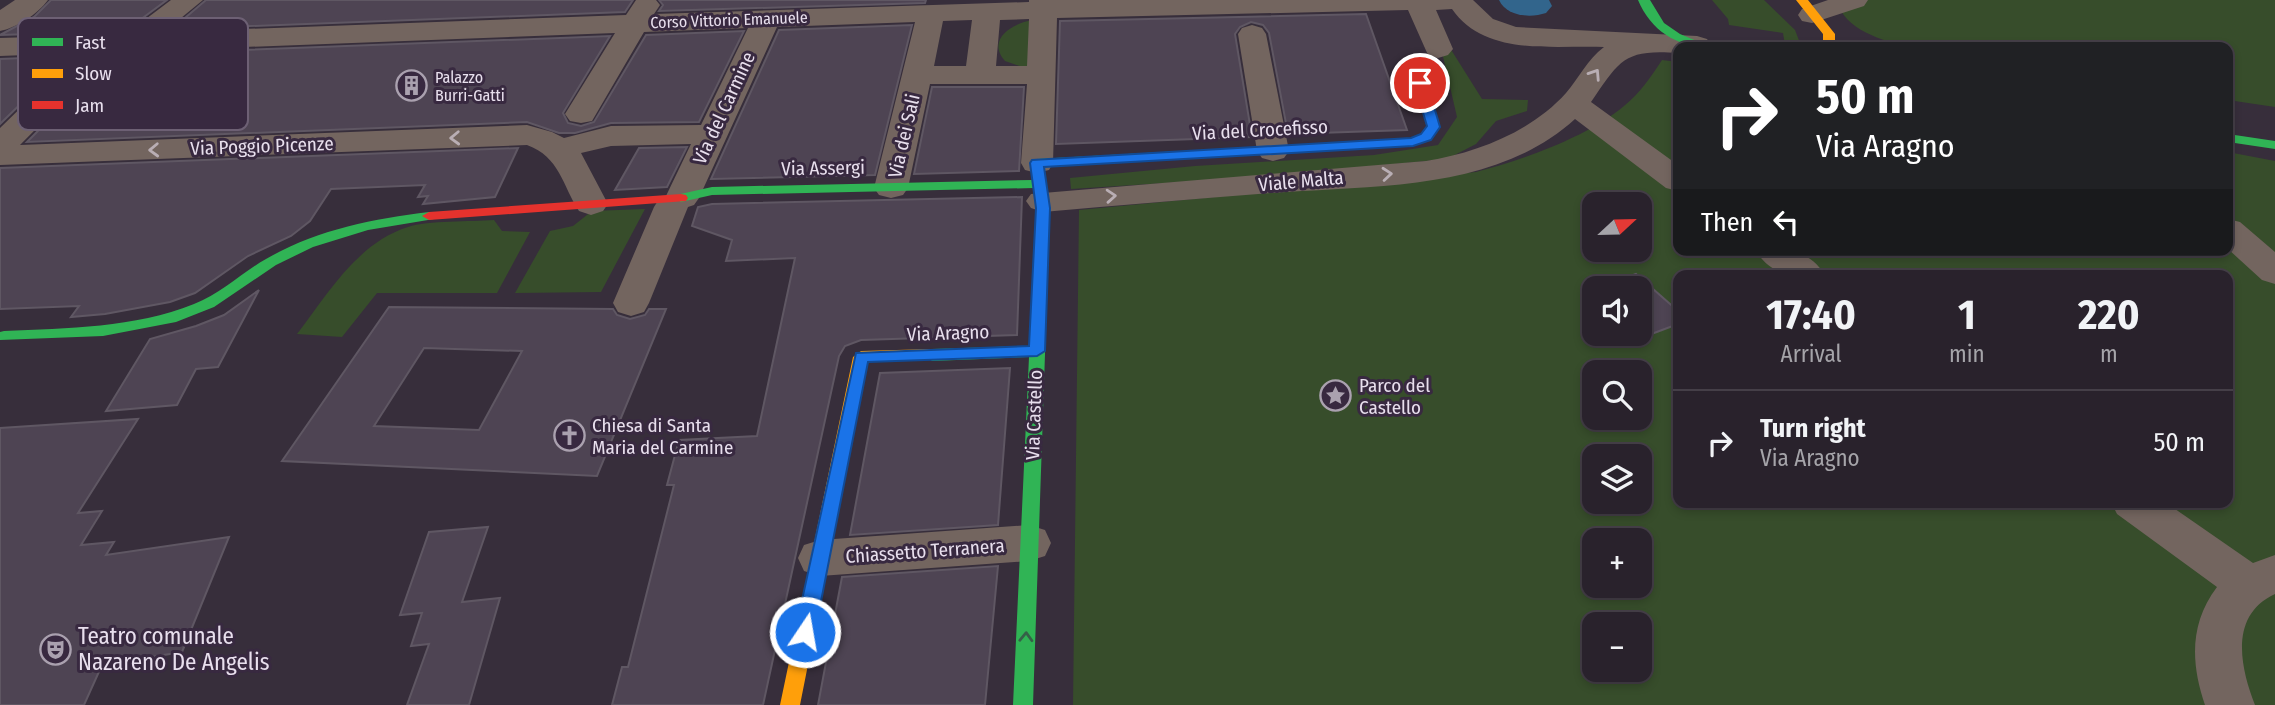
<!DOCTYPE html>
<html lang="en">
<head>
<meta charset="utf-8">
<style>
  body { margin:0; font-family:"Fira Sans Condensed",sans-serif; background:#312a34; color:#f1f3f6; height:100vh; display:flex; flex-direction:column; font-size:26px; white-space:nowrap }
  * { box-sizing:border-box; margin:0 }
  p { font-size:23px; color:#a5a4a9 }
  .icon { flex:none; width:38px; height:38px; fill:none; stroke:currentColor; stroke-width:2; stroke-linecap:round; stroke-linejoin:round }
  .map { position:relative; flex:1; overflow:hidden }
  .details { position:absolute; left:1673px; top:270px; width:560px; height:238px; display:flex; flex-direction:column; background:#29222c; border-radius:14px; box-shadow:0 4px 10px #0003,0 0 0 2px #453f48 }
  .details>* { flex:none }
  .top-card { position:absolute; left:1673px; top:42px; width:560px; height:214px; border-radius:14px; box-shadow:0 4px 10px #0003,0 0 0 2px #453f48; background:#202124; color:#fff; overflow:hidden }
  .needle { width:46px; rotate:68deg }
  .tools { position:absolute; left:1582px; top:192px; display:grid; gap:14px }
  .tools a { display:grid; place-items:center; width:70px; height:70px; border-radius:14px; background:#29222c; box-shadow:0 4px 10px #0003,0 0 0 2px #453f48; font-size:35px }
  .pin { position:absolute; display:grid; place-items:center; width:60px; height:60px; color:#fff; margin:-30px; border:4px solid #fff; border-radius:50%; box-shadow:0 2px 7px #0007 }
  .me { position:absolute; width:77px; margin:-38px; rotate:12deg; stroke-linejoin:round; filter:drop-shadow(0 0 5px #0008) }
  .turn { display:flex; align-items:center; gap:24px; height:147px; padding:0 28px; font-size:32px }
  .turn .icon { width:91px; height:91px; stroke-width:2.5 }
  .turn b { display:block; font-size:49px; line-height:60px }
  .then { display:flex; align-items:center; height:66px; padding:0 28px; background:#0003; gap:14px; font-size:26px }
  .eta { display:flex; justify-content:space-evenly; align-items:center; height:119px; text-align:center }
  .eta b { font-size:42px; font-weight:700; line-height:49px }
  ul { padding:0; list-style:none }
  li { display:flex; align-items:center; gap:21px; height:105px; padding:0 28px; border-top:2px solid #453f48 }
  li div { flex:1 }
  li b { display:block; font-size:26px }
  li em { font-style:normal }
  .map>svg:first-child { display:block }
  .green { fill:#374d2b; fill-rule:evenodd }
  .water { fill:#32658c }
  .building { fill:#4e4453; stroke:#5f5763; stroke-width:2; fill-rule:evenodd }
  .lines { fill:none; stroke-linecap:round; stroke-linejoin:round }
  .street { fill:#73655f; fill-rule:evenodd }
  .fast { fill:#30b455; fill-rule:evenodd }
  .slow { fill:#ff9f0a; fill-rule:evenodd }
  .jam { fill:#e5322d; fill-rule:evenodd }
  .oneway { stroke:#b9aeb4 }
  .oneway2 { stroke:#356148 }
  .route { fill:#1a73e8; stroke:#114b97; stroke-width:2 }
  .labels { text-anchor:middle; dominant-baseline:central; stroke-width:6; stroke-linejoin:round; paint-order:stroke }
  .far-street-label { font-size:16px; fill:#e8dfed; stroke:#382940 }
  .far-poi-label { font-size:16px; fill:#e8dfed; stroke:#382940; text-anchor:start }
  .street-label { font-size:19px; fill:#e8dfed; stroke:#382940 }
  .poi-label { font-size:19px; fill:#e8dfed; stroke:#382940; text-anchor:start }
  .near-poi-label { font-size:23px; fill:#e8dfed; stroke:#382940; text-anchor:start }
  .key { fill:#382940; stroke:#6d6074; stroke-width:2 }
  .key-label { font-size:19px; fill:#e8dfed }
</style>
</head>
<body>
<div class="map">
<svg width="2275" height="705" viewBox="0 0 2275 705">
  <rect width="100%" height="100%" fill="#372e3b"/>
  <path class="green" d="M1712 0H1764L1795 30 1800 43 1791 47 1785 45 1783 33 1729 25 1728 19Z
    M1837 0H2275V107L2228 100V47H1909C1884 41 1843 30 1837 0Z
    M1032 20 1031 70 1005 61C986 39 1012 24 1032 20Z
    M1441 48H1450L1482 99 1528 100 1527 111 1496 121 1476 144 1447 159 1260 177 1071 189 1070 178 1195 166 1374 155 1438 145 1457 117Z
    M1662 60 1678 62V250H2228V152L2275 161V705H1073L1079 210 1476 172C1523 160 1587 137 1624 106 1640 93 1651 77 1662 60ZM1594 205H1640V250H1594ZM1678 275H2228V502H1678ZM1594 289H1640V334H1594ZM1594 373H1640V418H1594ZM1594 457H1640V502H1594ZM1594 541H1640V586H1594ZM1594 625H1640V670H1594Z
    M645 209 601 292 515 293 550 231 573 226 592 211Z
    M494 220 502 231 530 232 497 293H377L342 337 297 334C327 295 357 243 408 227 428 220 471 222 494 220Z"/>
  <path class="water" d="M1499 0H1549L1552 6 1546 13C1531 18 1507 17 1499 0Z"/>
  <path class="building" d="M51 0H167L125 31 0 35 34 17Z
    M206 0H633L625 12 172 29Z
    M659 0H926L925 3 659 11 663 5Z
    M1366 14 1407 130 1288 134 1269 33 1263 25 1251 22 1240 27 1235 34 1252 137 1056 144 1060 21Z
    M912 25 875 175 711 179 779 30Z
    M744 31 699 122 611 123 575 133H559L527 122 27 142 113 55 610 36 563 113 568 123 581 126 594 122 646 35Z
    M70 56 0 124V59Z
    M932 87H1024L1019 171 914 174Z
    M687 147 667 187 615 190 639 148Z
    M518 148 495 197 423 204 428 196 418 197 425 185 331 189 310 221 291 236 248 256 195 293 170 302 105 314 71 317 79 306 0 309V168Z
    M1022 197 1017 335 861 340 845 346 839 356 763 705H612L622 667H628L674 485H667L679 440 757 436 795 258 726 261 732 240 692 226 698 207 712 204Z
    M1636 274 1678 311V324L1630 342 1621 334H1640V289H1596Z
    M259 290 218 367 196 369 177 405 106 411 150 339 196 326 224 315Z
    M389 307 613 309 617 315 630 319 645 315 649 309H666L597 476 282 461ZM424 348 522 351 479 430 374 426Z
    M1010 368 998 525 850 535 880 373Z
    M138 419 78 513 102 511 81 545 114 542 106 555 229 537 182 652 102 665 84 705H0V428Z
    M488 527 462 602 500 598 469 705H407L429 644 411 646 422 613 400 615 429 532Z
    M998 566 985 705H818L842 577Z"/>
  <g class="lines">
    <path class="street" d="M15 0H48C38 14 16 28 0 31V10Z
      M171 0H203L164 32 626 15 636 0H656L660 5 654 14 1029 2V0H1473L1493 19 1516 27 1697 36 1707 39 1711 45 1710 47H1678V53C1624 49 1620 60 1591 102L1678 165V191L1666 188 1575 119C1495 192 1371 185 1271 193 1195 199 1119 205 1043 212L1031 208 1026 201 1031 194 1426 161C1476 153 1531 132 1566 93 1579 78 1587 60 1604 47 1553 45 1485 57 1452 9L1436 10 1453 49 1448 55 1438 58 1428 55 1408 10 1057 18 1053 163 1049 170 1037 173 1025 170 1021 163 1027 84H930L908 188 903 195 891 198 879 195 874 188 915 22 777 27 699 198 694 205 688 207 649 303 644 312 631 316 618 312 613 303 654 207 659 199 665 198 691 144 611 146 581 153 608 204 603 211 591 215 579 211C562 185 560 157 527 145L0 165V128L77 53 0 56V38L126 34ZM1029 19 1027 66H996L1000 20ZM972 20 966 66H934L943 21ZM748 28 701 125 611 126 564 138 552 132 527 125 20 145 112 52 615 33 565 114 570 121 581 123 592 121 644 32Z
      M1828 0H1868L1864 6 1812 23 1802 21 1798 15 1802 9Z
      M1252 25 1262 28 1266 34 1289 151 1284 158 1273 161 1262 158 1257 151 1238 34 1242 28Z
      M2228 219 2240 222 2275 252V284L2262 280 2228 249Z
      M1755 250C1785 250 1807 247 1825 275 1795 275 1774 279 1755 250Z
      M2111 502H2165L2253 563 2275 555V594C2229 615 2240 667 2255 705H2205C2191 664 2189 624 2217 587L2117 514Z
      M1029 525 1045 530 1051 543 1045 556 1029 561 820 576 804 571 798 558 804 545 820 540Z"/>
    <path class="fast" d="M1638 0H1650L1664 23 1680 34 1711 47C1678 48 1651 31 1638 0Z
      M2228 134 2275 141V149L2228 142Z
      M1329 143 1334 144V150L1044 167 1050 208 1033 705H1013L1029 357 932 361 924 355 932 349 1030 346 1036 208 1034 188 712 195 681 202 674 198 676 195 712 187 1032 180 1030 163 1037 159Z
      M429 212 434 213 436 216 434 219 368 230 313 247 276 265 214 307 176 322 103 336 0 340V332L4 331C68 328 134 328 194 304 221 294 241 273 266 259 316 230 372 219 429 212Z"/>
    <path class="slow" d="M1796 0H1808L1835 34V47H1823V34Z
      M1420 80 1426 84 1440 127 1431 140 1413 146 1324 150V144L1329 143 1411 138 1421 134 1427 127 1414 84Z
      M932 349 940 355 938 359 868 362 800 705H780L853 357 861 351Z"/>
    <path class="jam" d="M681 194 686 195 688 198 686 201 429 220 422 216 429 212Z"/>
  </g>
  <defs><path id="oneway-chevron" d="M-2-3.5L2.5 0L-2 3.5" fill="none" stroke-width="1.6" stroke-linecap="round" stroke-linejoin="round" transform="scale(1.75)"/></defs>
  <g class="oneway">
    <use href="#oneway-chevron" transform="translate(1595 74) rotate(-57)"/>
    <use href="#oneway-chevron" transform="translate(455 138) rotate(178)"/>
    <use href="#oneway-chevron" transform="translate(154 150) rotate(178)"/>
    <use href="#oneway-chevron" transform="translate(1387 174) rotate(-5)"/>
    <use href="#oneway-chevron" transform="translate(1111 196) rotate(-4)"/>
  </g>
  <use class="oneway2" href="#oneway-chevron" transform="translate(1026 637) rotate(-88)"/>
  <path class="route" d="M1420 80 1427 83 1440 127 1431 140 1413 146 1044 167 1050 208 1045 351 1037 356 868 362 815 632 812 638 805 640 798 638 795 632 856 353 1029 346 1036 208 1030 163 1032 160 1411 138 1421 134 1427 126 1414 83Z"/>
  <defs>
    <symbol id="building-ring" viewBox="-11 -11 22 22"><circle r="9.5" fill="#382940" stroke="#aaa1af" stroke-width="1.5"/><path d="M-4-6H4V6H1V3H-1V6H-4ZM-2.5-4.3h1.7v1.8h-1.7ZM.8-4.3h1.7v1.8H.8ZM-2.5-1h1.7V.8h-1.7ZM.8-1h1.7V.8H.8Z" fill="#aaa1af"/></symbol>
    <symbol id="sight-ring" viewBox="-11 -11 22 22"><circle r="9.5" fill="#382940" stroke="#aaa1af" stroke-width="1.5"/><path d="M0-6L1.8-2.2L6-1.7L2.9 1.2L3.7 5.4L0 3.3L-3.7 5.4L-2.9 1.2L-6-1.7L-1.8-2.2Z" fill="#aaa1af"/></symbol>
    <symbol id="church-ring" viewBox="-11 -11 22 22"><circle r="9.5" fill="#382940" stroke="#aaa1af" stroke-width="1.5"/><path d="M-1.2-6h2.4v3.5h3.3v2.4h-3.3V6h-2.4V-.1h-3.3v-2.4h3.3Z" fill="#aaa1af"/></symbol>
    <symbol id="theatre-ring" viewBox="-11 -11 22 22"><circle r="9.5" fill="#382940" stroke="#aaa1af" stroke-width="1.5"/><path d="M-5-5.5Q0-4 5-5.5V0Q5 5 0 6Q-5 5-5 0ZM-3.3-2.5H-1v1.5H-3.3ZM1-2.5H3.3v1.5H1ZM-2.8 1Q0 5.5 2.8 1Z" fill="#aaa1af"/></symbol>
  </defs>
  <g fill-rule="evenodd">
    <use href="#building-ring" x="394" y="68" width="35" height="35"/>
    <use href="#sight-ring" x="1318" y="378" width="35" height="35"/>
    <use href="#church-ring" x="552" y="418" width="35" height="35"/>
    <use href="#theatre-ring" x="38" y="632" width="35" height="35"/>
  </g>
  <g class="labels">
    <g class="far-street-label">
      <text transform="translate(729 20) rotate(-2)">Corso Vittorio Emanuele</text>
    </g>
    <g class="far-poi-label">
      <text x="435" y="77">Palazzo<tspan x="435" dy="18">Burri-Gatti</tspan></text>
    </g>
    <g class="street-label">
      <text transform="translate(724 108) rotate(-65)">Via del Carmine</text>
      <text transform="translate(1260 130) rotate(-3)">Via del Crocefisso</text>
      <text transform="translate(904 136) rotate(-77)">Via dei Sali</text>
      <text transform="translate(262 146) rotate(-2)">Via Poggio Picenze</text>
      <text transform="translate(823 168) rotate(-1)">Via Assergi</text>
      <text transform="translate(1301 181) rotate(-5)">Viale Malta</text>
      <text transform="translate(948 333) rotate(-2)">Via Aragno</text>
      <text transform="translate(1034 415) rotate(-88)">Via Castello</text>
      <text transform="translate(925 551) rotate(-4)">Chiassetto Terranera</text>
    </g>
    <g class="poi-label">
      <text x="1359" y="385">Parco del<tspan x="1359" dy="22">Castello</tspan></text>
      <text x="592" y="425">Chiesa di Santa<tspan x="592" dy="22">Maria del Carmine</tspan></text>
    </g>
    <g class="near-poi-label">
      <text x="78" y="636">Teatro comunale<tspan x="78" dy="26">Nazareno De Angelis</tspan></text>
    </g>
  </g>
  <rect x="18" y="18" width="230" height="112" rx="10" class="key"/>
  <rect x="32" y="38" width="31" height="8" fill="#30b455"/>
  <rect x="32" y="69" width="31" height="9" fill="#ff9f0a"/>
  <rect x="32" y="101" width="31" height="8" fill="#e5322d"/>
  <g class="key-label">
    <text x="75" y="49">Fast</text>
    <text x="75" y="80">Slow</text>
    <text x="75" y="112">Jam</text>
  </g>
</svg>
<div class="tools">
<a><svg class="needle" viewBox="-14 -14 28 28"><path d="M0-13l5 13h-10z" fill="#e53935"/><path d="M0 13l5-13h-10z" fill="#a5a4a9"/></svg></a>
<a><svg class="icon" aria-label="sound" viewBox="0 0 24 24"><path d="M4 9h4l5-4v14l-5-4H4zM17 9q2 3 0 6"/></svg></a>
<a><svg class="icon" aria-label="search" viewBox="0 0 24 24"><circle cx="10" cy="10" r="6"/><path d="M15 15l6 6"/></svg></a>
<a><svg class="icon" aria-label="layers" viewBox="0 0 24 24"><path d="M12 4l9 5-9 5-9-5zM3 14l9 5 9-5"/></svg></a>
<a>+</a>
<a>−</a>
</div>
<div class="pin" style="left:1420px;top:83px;background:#d93025"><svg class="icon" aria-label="arrive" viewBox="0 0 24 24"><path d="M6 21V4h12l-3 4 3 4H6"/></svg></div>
<svg class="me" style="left:805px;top:632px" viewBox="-20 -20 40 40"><circle r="17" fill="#1a73e8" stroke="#fff" stroke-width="3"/><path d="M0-11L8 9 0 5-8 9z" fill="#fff"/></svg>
<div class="top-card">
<div class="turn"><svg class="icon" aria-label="right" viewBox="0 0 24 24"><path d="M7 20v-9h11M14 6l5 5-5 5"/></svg><div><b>50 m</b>Via Aragno</div></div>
<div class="then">Then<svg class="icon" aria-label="left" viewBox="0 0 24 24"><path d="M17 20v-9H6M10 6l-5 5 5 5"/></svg></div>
</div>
<section class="details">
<div class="eta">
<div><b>17:40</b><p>Arrival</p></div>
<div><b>1</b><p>min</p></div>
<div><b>220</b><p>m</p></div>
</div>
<ul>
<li><svg class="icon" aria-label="right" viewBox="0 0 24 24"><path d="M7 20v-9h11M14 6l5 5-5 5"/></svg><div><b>Turn right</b><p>Via Aragno</p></div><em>50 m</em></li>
</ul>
</section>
</div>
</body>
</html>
